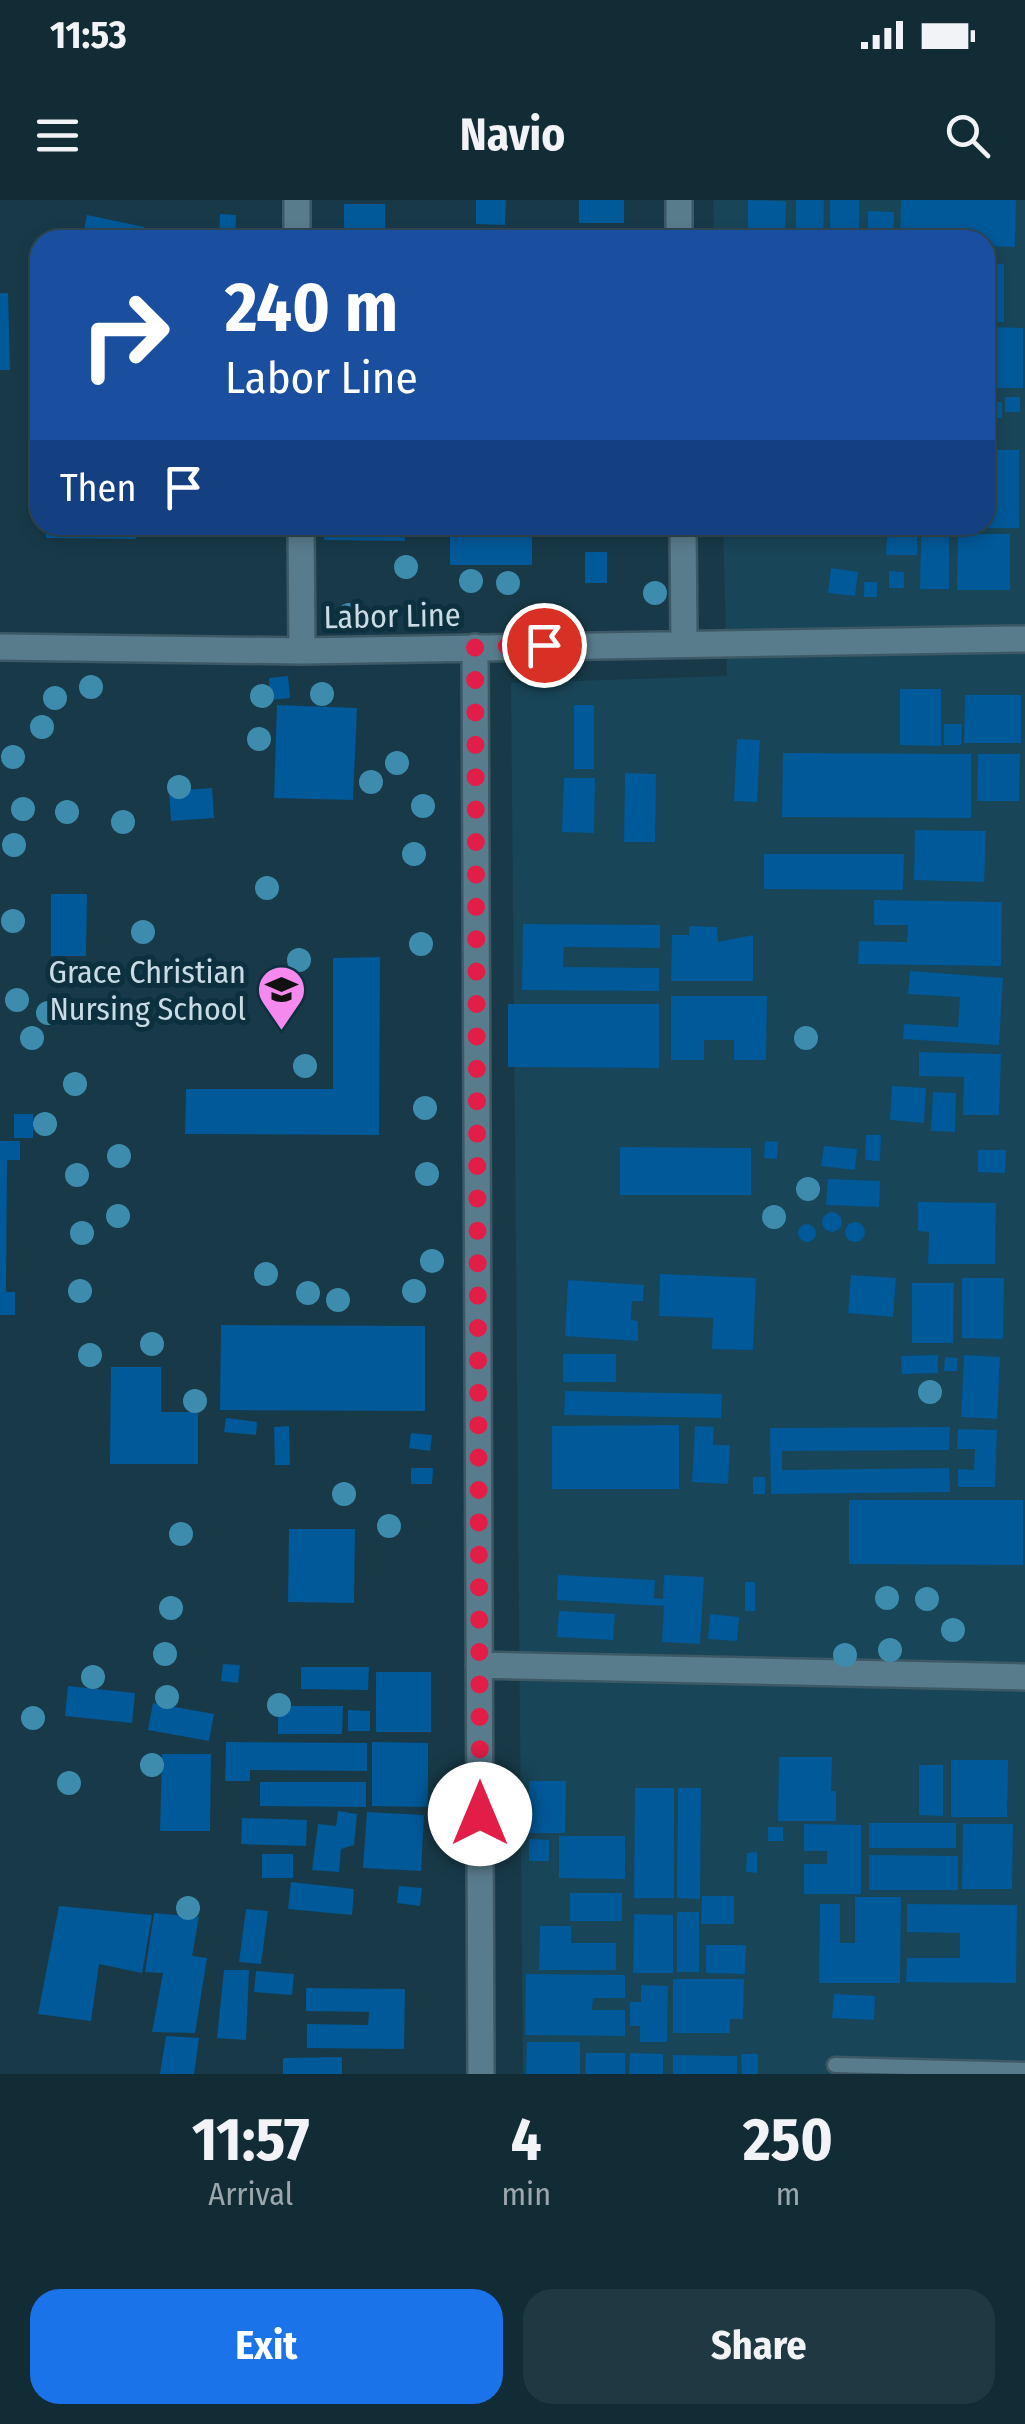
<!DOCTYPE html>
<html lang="en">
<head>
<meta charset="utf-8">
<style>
  body { margin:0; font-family:"Fira Sans Condensed",sans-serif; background:#1f3842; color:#f1f3f6; height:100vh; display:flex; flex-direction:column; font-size:38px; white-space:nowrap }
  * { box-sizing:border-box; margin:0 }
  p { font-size:32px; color:#9ca7ad }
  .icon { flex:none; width:55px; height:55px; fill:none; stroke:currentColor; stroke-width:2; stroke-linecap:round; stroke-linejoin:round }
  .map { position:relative; height:1874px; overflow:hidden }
  .details { display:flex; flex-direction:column; background:#122c36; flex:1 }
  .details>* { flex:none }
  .top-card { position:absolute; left:30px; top:30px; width:965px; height:305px; border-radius:30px; box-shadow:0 5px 15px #0003,0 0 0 2px #314851; background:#1a4fa0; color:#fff; overflow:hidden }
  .pin { position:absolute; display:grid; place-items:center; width:85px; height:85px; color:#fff; margin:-42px; border:5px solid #fff; border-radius:50%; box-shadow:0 2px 10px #0007 }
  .me { position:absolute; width:110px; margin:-55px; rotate:0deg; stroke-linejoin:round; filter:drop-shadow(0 0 8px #0008) }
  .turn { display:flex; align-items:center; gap:35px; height:210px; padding:0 30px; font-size:45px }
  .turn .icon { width:130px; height:130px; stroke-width:2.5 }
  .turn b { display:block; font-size:70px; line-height:85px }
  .then { display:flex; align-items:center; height:95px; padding:0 30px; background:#0003; gap:20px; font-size:38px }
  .eta { display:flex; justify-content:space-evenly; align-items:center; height:170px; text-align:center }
  .eta b { font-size:60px; font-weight:700; line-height:70px }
  .action { display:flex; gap:20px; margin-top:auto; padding:20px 30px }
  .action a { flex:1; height:115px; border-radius:30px; background:#1a73e8; color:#fff; font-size:40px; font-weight:700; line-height:115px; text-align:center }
  .action a+a { background:#1f3842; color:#f1f3f6 }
  .status { display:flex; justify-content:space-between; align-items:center; height:70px; padding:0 50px; background:#122c36; direction:ltr }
  .status svg { height:28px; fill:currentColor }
  header { display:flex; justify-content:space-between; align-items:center; height:130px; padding:0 30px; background:#122c36; font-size:45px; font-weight:700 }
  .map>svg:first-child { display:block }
  .built { fill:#184557 }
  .building { fill:#005998 }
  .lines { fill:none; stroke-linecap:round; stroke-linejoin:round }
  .service-casing { stroke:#3c5965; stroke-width:19 }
  .minor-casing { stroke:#3c5965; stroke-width:30 }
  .service { stroke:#597c8c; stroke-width:14 }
  .minor { stroke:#597c8c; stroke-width:25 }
  .tree { fill:#3d8cad }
  .route { stroke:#e11d48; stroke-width:18; stroke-dasharray:0 32.4 }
  .labels { text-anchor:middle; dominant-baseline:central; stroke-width:10; stroke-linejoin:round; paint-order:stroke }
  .street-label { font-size:32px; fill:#c9dbe4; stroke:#0c303e }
  .poi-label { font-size:32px; fill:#c9dbe4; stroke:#0c303e; text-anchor:end }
</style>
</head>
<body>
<div class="status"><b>11:53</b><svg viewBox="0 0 49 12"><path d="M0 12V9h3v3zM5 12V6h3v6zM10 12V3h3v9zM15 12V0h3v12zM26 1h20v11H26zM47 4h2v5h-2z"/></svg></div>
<header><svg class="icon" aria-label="menu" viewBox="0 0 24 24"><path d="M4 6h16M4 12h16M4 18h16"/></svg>Navio<svg class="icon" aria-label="search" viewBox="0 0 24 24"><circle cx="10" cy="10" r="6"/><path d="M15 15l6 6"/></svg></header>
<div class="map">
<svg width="1025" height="1874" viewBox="0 0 1025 1874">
  <rect width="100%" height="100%" fill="#183a48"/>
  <path class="built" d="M713 0H1025V1874H523L511 483 727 476 723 325H985V40H714Z"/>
  <path class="building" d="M476 0H506L505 25 476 24Z
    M579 0H624V23H579Z
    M748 0 786 1 785 40H748Z
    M796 0H824L823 40H796Z
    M830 0H859V40H830Z
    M901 0H1016L1015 47 985 46V40H900Z
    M344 4H385V39H344Z
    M868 11 894 12 893 40H868Z
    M220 14 236 15 235 40H219Z
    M87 15 144 27 141 40H107L83 35Z
    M985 63 1004 64V122H985Z
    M0 93H8L10 170H0Z
    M989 127 1023 128V188H989Z
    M1005 197H1020V212H1005Z
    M990 202H1002V218H990Z
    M985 250H1019V328H985Z
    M46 325H136V339L46 338Z
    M185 325H268V331L185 330Z
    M324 325H405V341L324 340Z
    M450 325H532V365H450Z
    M921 333H949V389H920Z
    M958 334H1010V390H957Z
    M887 335 917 336V355H886Z
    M585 352H607V383H585Z
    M831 368 858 372 855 396 828 393Z
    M889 371 904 372V388H889Z
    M864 382H877V397H864Z
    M288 476 290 498 270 500 269 478Z
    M900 489H941V546L900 545Z
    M965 495H1021V543H964Z
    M277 505 357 508 353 600 274 598Z
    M574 505H594V569H574Z
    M944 524H962L961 545H944Z
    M737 539 760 540 757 602 734 601Z
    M783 553 971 554V618L782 617Z
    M978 554H1020L1019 601H977Z
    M625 573 656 574 655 642H624Z
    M564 578H595L594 633 562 632Z
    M212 588 214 618 171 621 169 591Z
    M915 630 986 631 984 682 914 680Z
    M764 654H904L903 690 764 689Z
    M51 694H87L86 756H51Z
    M874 700 1002 702 1001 766 858 764 859 741 907 742 908 725H874Z
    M523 724 660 725V748L564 747 563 767 659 768V791L522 790Z
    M689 726 717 727 718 742 753 735V781H671L672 735H689Z
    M380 757 379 935 185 934 186 889H333V758Z
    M910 771 1003 778 999 845 903 839 904 824 958 827 960 797 908 794Z
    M671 796H767L766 860H734V840H704V860H671Z
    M508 804H659V868L508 867Z
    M919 852 1001 854 999 915H963L964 877 919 876Z
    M892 886 926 888 924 923 890 920Z
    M933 892 956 893 955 932 931 931Z
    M14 914H33V938H14Z
    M866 935H881L880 961 865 960Z
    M0 941H20V960H7L6 1092H15V1115H0Z
    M765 941 778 942 777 959 764 958Z
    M824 946 857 949 855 970 821 966Z
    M620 947 751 948V995H620Z
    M978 950H1006L1005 973 978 972Z
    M828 979 880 981 879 1007 826 1005Z
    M918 1002 996 1003 995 1064H928L929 1032 918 1031Z
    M822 1022a10 10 0 1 1 20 0a10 10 0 1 1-20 0Z
    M845 1032a10 10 0 1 1 20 0a10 10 0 1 1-20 0Z
    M798 1033a9 9 0 1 1 18 0a9 9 0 1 1-18 0Z
    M660 1074 756 1078 753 1150 712 1149 713 1118 659 1116Z
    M851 1075 896 1078 893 1117 848 1113Z
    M962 1078H1004L1003 1139 962 1138Z
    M568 1080 644 1085 643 1101H632L631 1120 638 1121V1141L565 1136Z
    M912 1083H954L953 1143H912Z
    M221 1125 425 1126V1211L220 1210Z
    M563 1154H616V1182H563Z
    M938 1155V1173L902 1174 901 1156Z
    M964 1155 1000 1157 997 1219 961 1217Z
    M945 1157 958 1158 957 1171H944Z
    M111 1167H161V1212H198V1264H110Z
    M565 1191 722 1194 721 1218 564 1215Z
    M226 1218 257 1222 256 1235 224 1232Z
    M679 1225V1289H552V1226Z
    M289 1226 290 1265H275L274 1227Z
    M695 1226 714 1227 713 1245H730L728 1284 692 1282Z
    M950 1227 949 1250 782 1251V1270L949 1268 950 1292 771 1294 770 1228Z
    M958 1229 997 1230 995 1287H958V1269L974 1270 975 1249H957Z
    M411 1233 432 1235 430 1251 409 1248Z
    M411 1268H433L432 1284H411Z
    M753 1277H765V1294H753Z
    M849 1300H1023V1365L849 1364Z
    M289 1329H355L354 1403 288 1402Z
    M558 1375 655 1380 654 1398 663 1399 664 1375 704 1377 700 1444 662 1442 664 1406 557 1400Z
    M745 1382H755V1411H745Z
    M559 1411 615 1414 613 1440 557 1437Z
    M710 1414 739 1417 737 1441 708 1439Z
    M223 1464 240 1465 238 1483 221 1481Z
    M301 1467H369L368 1490 301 1489Z
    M376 1472H431V1532H376Z
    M68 1486 135 1493 132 1523 65 1516Z
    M153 1503 214 1514 209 1541 148 1530Z
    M278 1506H343L342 1534H278Z
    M348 1510 370 1511V1531H348Z
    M226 1542 367 1543V1571L250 1570V1581H225Z
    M372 1542 428 1543V1607L372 1606Z
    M162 1554H211L210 1631H160Z
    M779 1557H832L831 1591H836V1621H778Z
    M951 1560H1008L1007 1617H951Z
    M919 1565H943V1616L919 1615Z
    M529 1581H566L565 1633H529Z
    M260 1582H366V1607L260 1606Z
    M635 1588H674V1698H634Z
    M678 1588H701L700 1699 677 1698Z
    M338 1611 357 1614 354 1645 341 1649 339 1672 312 1670 318 1624 336 1626Z
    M367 1612 424 1615 421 1671 363 1668Z
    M242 1618 307 1620 306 1646 241 1644Z
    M869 1623H956V1648H869Z
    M804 1624 861 1625V1694H804V1664H827V1651H804Z
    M963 1624H1013L1012 1689H962Z
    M768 1627H783V1641H768Z
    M559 1636H625V1679L559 1678Z
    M529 1639 549 1640V1661H529Z
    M757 1652V1673L746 1672 747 1653Z
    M262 1654H293V1678H262Z
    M869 1655 958 1656V1690H869Z
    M291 1682 354 1689 352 1715 288 1709Z
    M399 1686 422 1688 420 1706 397 1703Z
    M570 1693H622V1721H570Z
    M702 1696H734V1724H701Z
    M855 1697H901L900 1783H819L820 1704H840V1743H855Z
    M907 1704 1017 1705 1016 1783 906 1782 907 1758H960V1733L907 1732Z
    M59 1706 152 1715 142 1773 99 1764 91 1821 38 1814Z
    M246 1709 268 1711 261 1764 239 1762Z
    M677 1712H699V1772H677Z
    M154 1713 199 1717 192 1756 207 1758 195 1833 152 1832 163 1773 145 1772Z
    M634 1714 673 1715V1773H633Z
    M540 1726H571V1743H616V1770H539Z
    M706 1745H746L745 1774 706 1773Z
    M224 1770H249L246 1840 217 1838Z
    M256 1771 294 1774 292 1795 254 1792Z
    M526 1774 625 1775V1798H593L592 1810H625V1836L525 1835Z
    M673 1779H744L743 1819H730V1833H673Z
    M641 1785 668 1786 667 1842H640V1826H630V1802H641Z
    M306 1788 405 1789 404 1849 307 1848V1824L368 1825 369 1812 306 1811Z
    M834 1794 875 1796 874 1820 832 1818Z
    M166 1836 199 1838 194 1874H160Z
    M527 1842H580V1874H526Z
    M586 1853H625V1874H585Z
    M630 1853 663 1854V1874H629Z
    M741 1854H758V1874H742Z
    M673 1855 737 1856V1874H673Z
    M342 1857V1874H283V1858Z"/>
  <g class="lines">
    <defs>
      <path id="service" d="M835 1865 1025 1870"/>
      <path id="minor" d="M297 0V40
        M679 0V40
        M301 325 302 451
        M683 325 684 442
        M0 447 302 451 1025 439
        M475 447 481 1874
        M479 1465 1025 1477"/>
    </defs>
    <use href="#service" class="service-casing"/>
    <use href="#minor" class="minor-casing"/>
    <use href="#service" class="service"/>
    <use href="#minor" class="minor"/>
  </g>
  <g class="tree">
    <circle cx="406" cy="367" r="12"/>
    <circle cx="471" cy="381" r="12"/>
    <circle cx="508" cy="383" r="12"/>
    <circle cx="655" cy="393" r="12"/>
    <circle cx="349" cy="415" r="12"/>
    <circle cx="91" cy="487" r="12"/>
    <circle cx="322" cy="494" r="12"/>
    <circle cx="262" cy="496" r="12"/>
    <circle cx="55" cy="498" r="12"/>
    <circle cx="42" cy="527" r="12"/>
    <circle cx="259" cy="539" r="12"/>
    <circle cx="13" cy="557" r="12"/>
    <circle cx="397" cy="563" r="12"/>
    <circle cx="371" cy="582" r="12"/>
    <circle cx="179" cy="587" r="12"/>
    <circle cx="423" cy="606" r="12"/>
    <circle cx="23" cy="609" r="12"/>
    <circle cx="67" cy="612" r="12"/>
    <circle cx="123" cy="622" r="12"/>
    <circle cx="14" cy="645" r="12"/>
    <circle cx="414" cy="654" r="12"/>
    <circle cx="267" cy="688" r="12"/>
    <circle cx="13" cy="721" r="12"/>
    <circle cx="143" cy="732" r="12"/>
    <circle cx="421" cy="744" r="12"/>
    <circle cx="299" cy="760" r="12"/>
    <circle cx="17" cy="800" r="12"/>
    <circle cx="48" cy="813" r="12"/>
    <circle cx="32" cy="838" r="12"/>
    <circle cx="806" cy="838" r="12"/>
    <circle cx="305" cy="866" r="12"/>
    <circle cx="75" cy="884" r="12"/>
    <circle cx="425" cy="908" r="12"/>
    <circle cx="45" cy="924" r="12"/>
    <circle cx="119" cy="956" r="12"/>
    <circle cx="427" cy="974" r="12"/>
    <circle cx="77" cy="975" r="12"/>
    <circle cx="808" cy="989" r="12"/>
    <circle cx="118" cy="1016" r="12"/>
    <circle cx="774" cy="1017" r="12"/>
    <circle cx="82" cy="1033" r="12"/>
    <circle cx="432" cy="1061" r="12"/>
    <circle cx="266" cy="1074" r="12"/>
    <circle cx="80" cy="1091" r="12"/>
    <circle cx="414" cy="1091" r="12"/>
    <circle cx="308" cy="1093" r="12"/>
    <circle cx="338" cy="1100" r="12"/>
    <circle cx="152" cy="1144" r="12"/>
    <circle cx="90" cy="1155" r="12"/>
    <circle cx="930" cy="1192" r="12"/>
    <circle cx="195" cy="1201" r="12"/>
    <circle cx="344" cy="1294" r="12"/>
    <circle cx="389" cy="1326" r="12"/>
    <circle cx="181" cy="1334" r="12"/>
    <circle cx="887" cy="1398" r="12"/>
    <circle cx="927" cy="1399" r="12"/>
    <circle cx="171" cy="1408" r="12"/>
    <circle cx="953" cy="1430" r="12"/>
    <circle cx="890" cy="1450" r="12"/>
    <circle cx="165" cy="1454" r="12"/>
    <circle cx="845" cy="1455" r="12"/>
    <circle cx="93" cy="1477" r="12"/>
    <circle cx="167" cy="1497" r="12"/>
    <circle cx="279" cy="1505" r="12"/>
    <circle cx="33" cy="1518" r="12"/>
    <circle cx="152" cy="1565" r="12"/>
    <circle cx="69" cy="1583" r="12"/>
    <circle cx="188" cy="1708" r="12"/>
  </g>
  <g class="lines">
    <path class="route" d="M480 1614 475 447 544 445"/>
  </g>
  <defs>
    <symbol id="school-pin" viewBox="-11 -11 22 30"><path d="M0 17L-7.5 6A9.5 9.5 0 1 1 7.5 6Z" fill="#f589ee" stroke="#0c303e"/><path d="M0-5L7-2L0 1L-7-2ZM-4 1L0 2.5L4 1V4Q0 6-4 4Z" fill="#111"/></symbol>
  </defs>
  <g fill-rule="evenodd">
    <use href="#school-pin" x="254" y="762" width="55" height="75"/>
  </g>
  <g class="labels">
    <g class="street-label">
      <text transform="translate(392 416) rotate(-1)">Labor Line</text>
    </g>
    <g class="poi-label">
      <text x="246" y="772">Grace Christian<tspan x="246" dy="37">Nursing School</tspan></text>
    </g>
  </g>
</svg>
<div class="pin" style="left:544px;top:445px;background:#d93025"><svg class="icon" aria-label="arrive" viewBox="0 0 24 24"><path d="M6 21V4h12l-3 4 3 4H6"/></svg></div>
<svg class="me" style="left:480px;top:1614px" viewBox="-20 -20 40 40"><circle r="19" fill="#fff"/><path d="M0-13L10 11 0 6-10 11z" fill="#e11d48"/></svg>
<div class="top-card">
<div class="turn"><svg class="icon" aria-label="right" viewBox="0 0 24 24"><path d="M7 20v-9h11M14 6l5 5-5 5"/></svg><div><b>240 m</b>Labor Line</div></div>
<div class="then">Then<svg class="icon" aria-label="arrive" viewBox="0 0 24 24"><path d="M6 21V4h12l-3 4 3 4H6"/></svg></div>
</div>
</div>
<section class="details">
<div class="eta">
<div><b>11:57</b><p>Arrival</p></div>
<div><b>4</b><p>min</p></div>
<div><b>250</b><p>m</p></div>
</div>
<div class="action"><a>Exit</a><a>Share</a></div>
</section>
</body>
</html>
